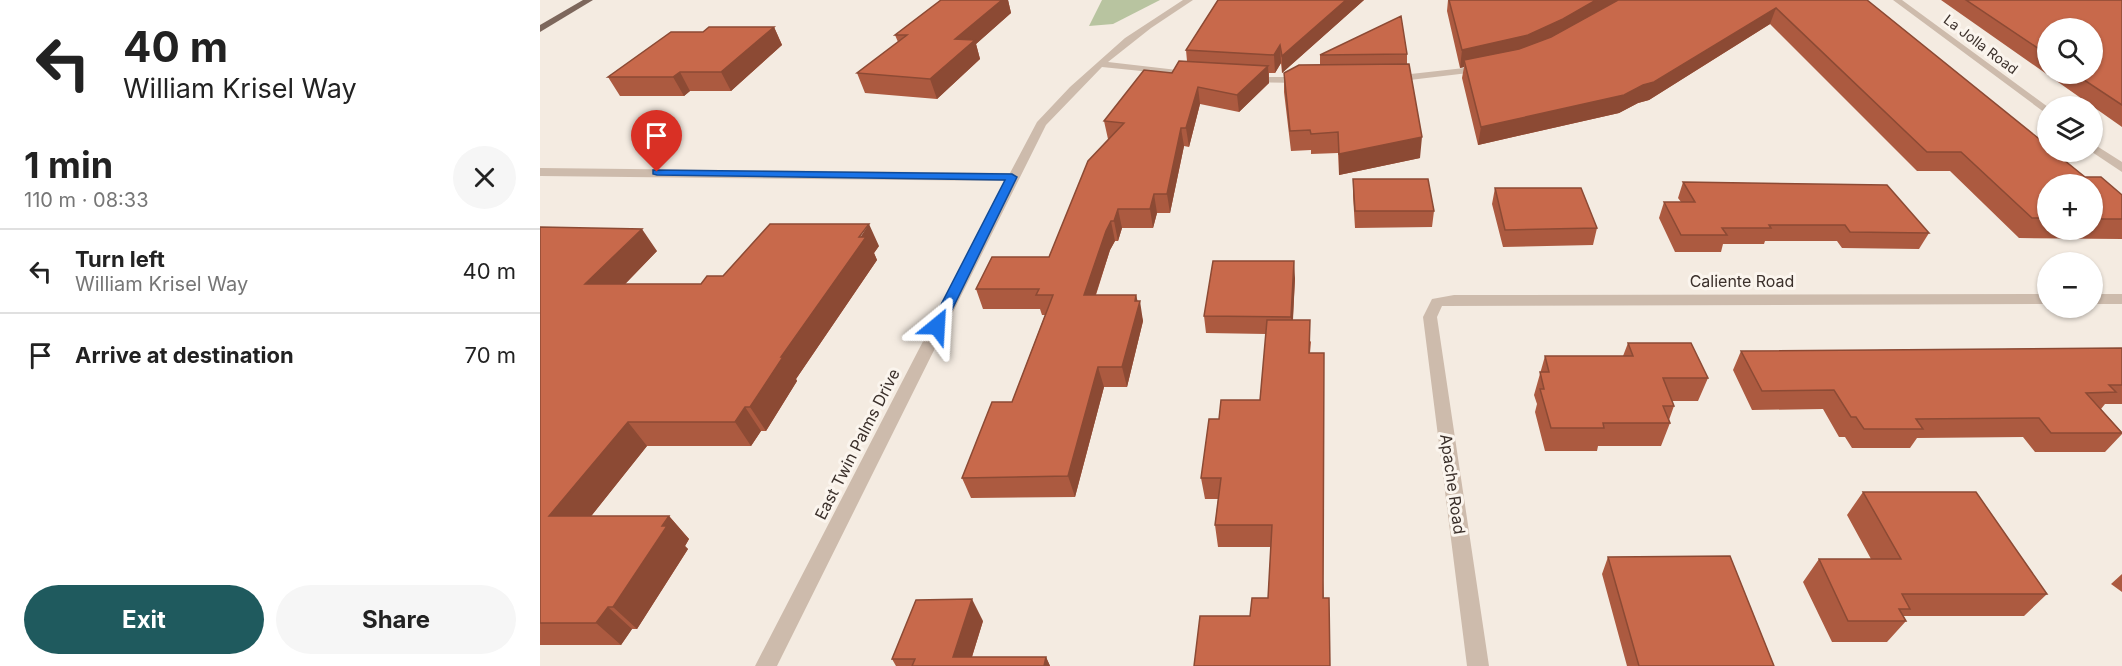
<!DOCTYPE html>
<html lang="en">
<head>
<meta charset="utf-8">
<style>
  body { margin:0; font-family:Inter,sans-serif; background:#f6f6f6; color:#222; height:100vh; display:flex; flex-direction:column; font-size:22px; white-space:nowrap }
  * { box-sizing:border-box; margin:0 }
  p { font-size:20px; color:#767676 }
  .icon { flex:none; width:33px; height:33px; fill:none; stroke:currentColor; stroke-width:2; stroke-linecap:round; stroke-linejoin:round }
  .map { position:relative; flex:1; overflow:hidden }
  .side { display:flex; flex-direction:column; background:#fff; width:540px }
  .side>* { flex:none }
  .top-card { background:#fff; color:#222; overflow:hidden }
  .buttons { position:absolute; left:1497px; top:18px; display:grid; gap:12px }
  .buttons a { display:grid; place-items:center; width:66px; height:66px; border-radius:50%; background:#fff; box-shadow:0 2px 4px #0004; font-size:30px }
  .pin { position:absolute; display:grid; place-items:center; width:51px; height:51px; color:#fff; margin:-62px -26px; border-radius:50% 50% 50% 0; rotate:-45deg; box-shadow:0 0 6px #0007 }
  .pin .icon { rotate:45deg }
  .me { position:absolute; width:66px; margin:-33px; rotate:27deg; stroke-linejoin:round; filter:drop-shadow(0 0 4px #0008) }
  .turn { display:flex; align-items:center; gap:21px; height:126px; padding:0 24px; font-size:27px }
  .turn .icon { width:78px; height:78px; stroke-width:2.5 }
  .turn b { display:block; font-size:42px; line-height:51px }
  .round { display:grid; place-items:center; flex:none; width:63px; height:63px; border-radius:32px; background:#f6f6f6 }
  .headline { display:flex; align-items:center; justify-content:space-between; height:102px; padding:0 24px }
  h1 { font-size:36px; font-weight:700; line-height:45px }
  .cta { display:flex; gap:12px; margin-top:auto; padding:12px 24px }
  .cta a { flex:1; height:69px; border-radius:36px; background:#1f5a5e; color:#fff; font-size:24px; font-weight:700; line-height:69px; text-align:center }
  .cta a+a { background:#f6f6f6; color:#222 }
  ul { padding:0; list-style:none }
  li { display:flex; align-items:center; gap:18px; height:84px; padding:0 24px; border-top:2px solid #e0e0e0 }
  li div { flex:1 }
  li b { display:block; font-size:22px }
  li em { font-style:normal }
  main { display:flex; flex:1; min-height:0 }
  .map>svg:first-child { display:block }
  .green { fill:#b8c4a0 }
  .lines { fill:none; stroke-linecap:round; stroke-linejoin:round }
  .street { fill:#cdbbac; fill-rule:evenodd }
  .primary { fill:#7d675c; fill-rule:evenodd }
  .wall { fill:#ac5a40; fill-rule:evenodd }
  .shaded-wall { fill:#8c4a34 }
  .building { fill:#c8694b; stroke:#8c4a34; stroke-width:1.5 }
  .route { fill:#1a73e8; stroke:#114b97; stroke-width:1.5 }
  .labels { text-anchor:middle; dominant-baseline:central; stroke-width:6; stroke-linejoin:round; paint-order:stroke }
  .far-street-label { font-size:14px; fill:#3b302b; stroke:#fbf5ee }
  .street-label { font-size:16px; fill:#3b302b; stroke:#fbf5ee }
</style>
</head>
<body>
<main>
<section class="side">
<div class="top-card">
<div class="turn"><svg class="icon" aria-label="left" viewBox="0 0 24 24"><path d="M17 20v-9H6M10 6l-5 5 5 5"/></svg><div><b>40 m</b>William Krisel Way</div></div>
</div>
<div class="headline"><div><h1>1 min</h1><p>110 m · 08:33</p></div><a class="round"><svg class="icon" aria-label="close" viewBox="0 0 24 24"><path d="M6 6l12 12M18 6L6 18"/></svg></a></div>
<ul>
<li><svg class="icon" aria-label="left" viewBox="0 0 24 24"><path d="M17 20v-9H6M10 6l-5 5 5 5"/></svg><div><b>Turn left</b><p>William Krisel Way</p></div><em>40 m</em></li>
<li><svg class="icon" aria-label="arrive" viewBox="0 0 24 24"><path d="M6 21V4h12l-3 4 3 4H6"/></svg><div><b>Arrive at destination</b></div><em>70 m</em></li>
</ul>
<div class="cta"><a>Exit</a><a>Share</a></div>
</section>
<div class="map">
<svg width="1582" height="666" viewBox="0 0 1582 666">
  <rect width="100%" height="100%" fill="#f4ebe1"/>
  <path class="green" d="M562 0H620L573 24 549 26Z"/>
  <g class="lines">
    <path class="street" d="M643 0H653L611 28 568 62 646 71 650 72V76L562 67 506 125 237 666H215L466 181 0 176V168L470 173 497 122 530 87 585 38Z
      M1353 0H1362L1508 107V115Z
      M942 66 947 69 945 71 853 82 848 79 853 76Z
      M705 77H763L768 80 763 83 709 82 704 79Z
      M1552 143 1582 162V172L1552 152Z
      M1508 294V304L902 306 897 317 949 666H927L883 317 892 299 914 295Z
      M1552 294H1582V304H1552Z"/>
    <path class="primary" d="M43 0H53L0 32V25Z"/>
  </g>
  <path class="wall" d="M401 0H468L471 13 436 44 440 59 397 99 325 93 317 73 358 42 355 35Z
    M678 0H824L742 73 741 63 735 73H729V83L699 112 660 104 649 147 644 146 630 213H617L613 228H582L578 241H575L570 250 556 295H596L603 321 587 387H564L535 497 431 498 422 478 472 402 505 315H502L500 309H443L436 289 509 257 569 139H568L564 121 647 61 646 50Z
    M908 0H1327L1545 177 1582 195V239L1479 238 1410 171H1377L1230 24 1109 100 1098 103 1079 113 938 145 922 78 924 67 920 68 907 11ZM1508 184H1552V230H1508Z
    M1401 0H1582V127ZM1508 28 1552 74H1508Z
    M234 27 242 45 191 91H150L144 96H80L68 77 163 32Z
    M867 54V64L880 158 799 175 798 153 771 154V150L751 151 744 92V73L780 65V55Z
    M813 179 894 211 892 227 815 228 813 195Z
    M1143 182 1389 233 1379 249 1302 248 1297 241H1225L1224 244H1183L1181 252H1135L1119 218 1124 202H1141L1138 198Z
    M955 188 1057 228 1053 245 963 247 952 204Z
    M0 227 117 251 85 284H161L183 276 339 246 334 253 337 260 256 379 257 381 226 431H221L211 446H107L51 516H129L149 539 145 546 148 549 97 629H92L81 645H0Z
    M755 278 753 320 771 342 770 353 784 598 710 616 728 598 731 547H678L675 525 678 499H665L661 478 679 419 720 400 726 334 666 333 664 316Z
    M1088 343 1168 378 1158 401H1132L1134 406 1129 420 1130 423 1121 446H1058L1057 451H1005L995 412 997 404 994 395 1005 356H1083Z
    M1582 348V404H1565L1561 409 1582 432V434L1565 452H1495L1483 437 1377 438 1370 448H1312L1305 437H1299L1283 409 1212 410 1193 370 1201 351Z
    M1323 492 1507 594 1484 616H1364V617L1366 621 1347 642H1292L1263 582 1279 559H1331L1307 515Z
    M1068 557 1234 666H1087L1062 574Z
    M1582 574V592L1571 584Z
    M443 621 432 657H506L510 666H356L352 659Z"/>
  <path class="shaded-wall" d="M462 0H468L471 13 436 44 440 59 397 99 390 79 415 39Z
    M806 0H824L742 73V56Z
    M1056 0H1082L985 52 924 60V67L920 68 922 50Z
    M1236 8 1230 24 1109 100 1098 103 1079 113 938 145 941 127Z
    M234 27 242 45 191 91 181 72Z
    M740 45 741 63 735 73 734 55Z
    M728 66 729 83 699 112 697 95Z
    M140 72 150 91 144 96 133 77Z
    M658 87 660 104 649 147 646 128Z
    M641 128 644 146 630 213 627 194Z
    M882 137 880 158 799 175V154Z
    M614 194 617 213 613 228 610 209Z
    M578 209 582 228 578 241 574 221Z
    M571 221 575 241 570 250 549 315 544 295 566 231Z
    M329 224 339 246 334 253 337 260 256 379 257 381 226 431 210 407 241 357Z
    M102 229 117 251 63 307 45 284Z
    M754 261 755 278 752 334 751 317Z
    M596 295 598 305 600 301 603 321 587 387 582 367Z
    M558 367 564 387 535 497 528 476Z
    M205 407 221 431 211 446 195 422Z
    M88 422 107 446 33 539 9 516Z
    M129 516 149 539 145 546 148 549 97 629 73 607Z
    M432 599 443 621 429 666 413 657Z
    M68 607 92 629 81 645 56 623Z
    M506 657 510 666H504Z"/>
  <path class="building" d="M401 0H462L415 39 435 40 390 79 317 73 367 35H355Z
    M678 0H806L742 56 740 45 734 55 646 50Z
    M909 0H1056L1023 19 988 35 922 50Z
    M1078 0H1327L1508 146V152H1514L1545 177H1561L1582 195V219H1552V184H1508V218H1492L1421 152H1387L1236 8 1114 82 1103 85 1084 95 941 127 924 60 979 49 1011 37Z
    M1426 0H1582V105L1535 74H1552V28H1508V55Z
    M861 16 867 54 780 55Z
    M169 27H234L181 72H140L133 77H68L131 32H163Z
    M639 61 728 66 697 95 658 87 646 128H641L627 194H614L610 209H578L574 221H571L566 231 544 295H596L595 301H600L582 367H558L528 476 422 478 452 402H472L513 295H496L499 289H436L452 257H509L548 161 584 123 564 121 604 70 632 73Z
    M869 64 882 137 799 154 798 132 771 134 770 130 750 131 744 73 759 65Z
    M813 179H888L894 211H815Z
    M1143 182 1347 185 1389 233 1310 232 1305 225H1229L1231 228H1182L1187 235H1141L1124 202H1155Z
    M955 188H1041L1057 228 965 230Z
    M230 224H329L319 237H326L241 357H243L210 407H205L195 422H88L9 516H129L122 526H127L73 607H68L56 623H0V227L102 229 45 284H161L167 276H183Z
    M673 261H754L751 317 664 316Z
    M727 320H770L769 353H784L783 598H789L790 666H654L660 616H710L712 598H728L732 525H675L681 478H661L669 419H679L681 400H720Z
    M1088 343H1151L1168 378H1123L1134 406H1123L1130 423H1063L1064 428H1011L1000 389H1004L1000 372H1009L1005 356H1093Z
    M1582 348V385H1569L1576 392 1546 393 1582 433H1511L1499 418 1376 419 1383 429H1324L1316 417H1311L1294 390 1222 391 1201 351Z
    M1323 492H1436L1507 594H1362L1370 609H1359L1366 621H1308L1279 559H1361Z
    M1190 556 1234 666H1099L1068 557Z
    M432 599 413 657H506L504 666H372L375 659H352L376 600Z"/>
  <path class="route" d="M113 170 472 174 477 177 404 326 397 330 390 326 465 180 117 175 113 174Z"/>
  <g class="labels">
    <g class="far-street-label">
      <text transform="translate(1441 44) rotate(37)">La Jolla Road</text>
    </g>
    <g class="street-label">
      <text x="1202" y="281">Caliente Road</text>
      <text transform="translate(317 444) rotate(-63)">East Twin Palms Drive</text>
      <text transform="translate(913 484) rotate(82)">Apache Road</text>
    </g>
  </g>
</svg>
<div class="buttons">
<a><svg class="icon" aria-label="search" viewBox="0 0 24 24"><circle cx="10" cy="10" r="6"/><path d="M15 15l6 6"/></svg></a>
<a><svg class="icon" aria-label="layers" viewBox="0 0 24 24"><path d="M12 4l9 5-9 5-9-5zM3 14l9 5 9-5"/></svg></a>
<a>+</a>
<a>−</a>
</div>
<div class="pin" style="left:117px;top:172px;background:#d93025"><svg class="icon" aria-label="arrive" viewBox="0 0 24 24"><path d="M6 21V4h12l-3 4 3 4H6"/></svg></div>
<svg class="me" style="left:397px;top:326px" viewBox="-20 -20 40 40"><path d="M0-17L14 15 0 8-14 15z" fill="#1a73e8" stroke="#fff" stroke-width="4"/></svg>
</div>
</main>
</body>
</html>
